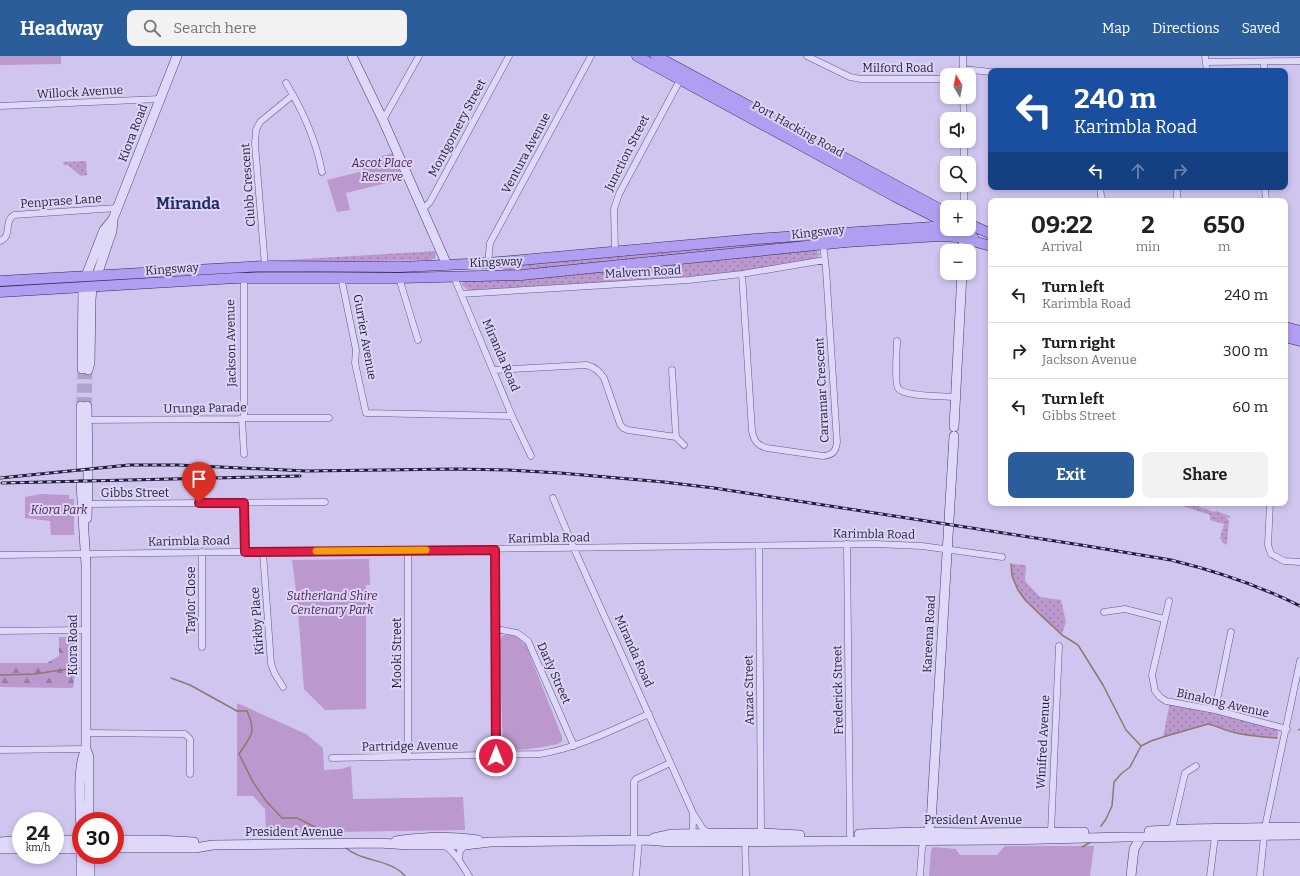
<!DOCTYPE html>
<html lang="en">
<head>
<meta charset="utf-8">
<style>
  body { margin:0; font-family:Bitter,serif; background:#f2f2f2; color:#202124; height:100vh; display:flex; flex-direction:column; font-size:15px; white-space:nowrap }
  * { box-sizing:border-box; margin:0 }
  p { font-size:13px; color:#757577 }
  .icon { flex:none; width:22px; height:22px; fill:none; stroke:currentColor; stroke-width:2; stroke-linecap:round; stroke-linejoin:round }
  .map { position:relative; flex:1; overflow:hidden }
  .sheet { position:absolute; left:988px; top:142px; width:300px; height:308px; display:flex; flex-direction:column; background:#fff; border-radius:8px; box-shadow:0 2px 6px #0003 }
  .sheet>* { flex:none }
  .guide { position:absolute; left:988px; top:12px; width:300px; height:122px; border-radius:8px; box-shadow:0 2px 6px #0003; background:#1a4fa0; color:#fff; overflow:hidden }
  .needle { width:26px; rotate:350deg }
  .tools { position:absolute; left:940px; top:12px; display:grid; gap:8px }
  .tools a { display:grid; place-items:center; width:36px; height:36px; border-radius:8px; background:#fff; box-shadow:0 2px 6px #0003; font-size:20px }
  .speed { position:absolute; left:12px; top:756px; display:flex; gap:8px; font-size:20px; font-weight:700; text-align:center }
  .speed>* { display:grid; place-content:center; width:52px; height:52px; border-radius:50%; background:#fff; box-shadow:0 2px 6px #0003; line-height:1 }
  .speed small { font-size:10px; font-weight:400 }
  .speed .limit { border:6px solid #d22; background:#fff; color:#111 }
  .pin { position:absolute; display:grid; place-items:center; width:34px; height:34px; color:#fff; margin:-41px -17px; border-radius:50% 50% 50% 0; rotate:-45deg; box-shadow:0 0 4px #0007 }
  .pin .icon { rotate:45deg }
  .me { position:absolute; width:44px; margin:-22px; rotate:0deg; stroke-linejoin:round; filter:drop-shadow(0 0 3px #0008) }
  .turn { display:flex; align-items:center; gap:14px; height:84px; padding:0 20px; font-size:18px }
  .turn .icon { width:52px; height:52px; stroke-width:2.5 }
  .turn b { display:block; font-size:28px; line-height:34px }
  .lanes { display:flex; align-items:center; height:38px; padding:0 20px; background:#0003; justify-content:center; gap:20px; direction:ltr }
  .lanes .off { opacity:.35 }
  .eta { display:flex; justify-content:space-evenly; align-items:center; height:68px; text-align:center }
  .eta b { font-size:24px; font-weight:700; line-height:28px }
  .action { display:flex; gap:8px; margin-top:auto; padding:8px 20px }
  .action a { flex:1; height:46px; border-radius:8px; background:#2a5d99; color:#fff; font-size:16px; font-weight:700; line-height:46px; text-align:center }
  .action a+a { background:#f2f2f2; color:#202124 }
  ul { padding:0; list-style:none }
  li { display:flex; align-items:center; gap:12px; height:56px; padding:0 20px; border-top:1px solid #e0e0e0 }
  li div { flex:1 }
  li b { display:block; font-size:15px }
  li em { font-style:normal }
  header { display:flex; align-items:center; gap:24px; box-sizing:border-box; height:56px; padding:0 20px; background:#2a5d99; color:#fff }
  header strong { font-size:19px }
  nav { display:flex; gap:22px; margin-inline-start:auto; font-size:14px }
  .search { width:280px; height:36px; background:#f2f2f2; display:flex; align-items:center; gap:10px; box-sizing:border-box; padding:0 14px; border-radius:8px; color:#757577; font-size:15px }
  .map>svg:first-child { display:block }
  .grass { fill:url(#grass-dots) }
  .forest { fill:url(#forest-firs) }
  .green { fill:#bb98cd }
  .lines { fill:none; stroke-linecap:round; stroke-linejoin:round }
  .stream { stroke:#90786d; stroke-width:1.5 }
  .secondary-tunnel { stroke:#aca4cb; stroke-width:9; stroke-dasharray:9 4.5; stroke-linecap:butt }
  .street-casing { stroke:#5e5b8a; stroke-width:7 }
  .secondary-casing { stroke:#403e6c; stroke-width:10 }
  .primary-casing { stroke:#2f2f58; stroke-width:11 }
  .street { stroke:#e0d8f9; stroke-width:6 }
  .secondary { stroke:#e0d8f9; stroke-width:9 }
  .primary { stroke:#b19df2; stroke-width:10 }
  .rail-casing { stroke:#201f3a; stroke-width:3 }
  .rail { stroke:#ddd4f6; stroke-width:1.5; stroke-dasharray:4.5; stroke-linecap:butt }
  .route-casing { stroke:#92132f; stroke-width:10 }
  .route { stroke:#e11d48; stroke-width:7 }
  .slow { stroke:#f59e0b; stroke-width:7 }
  .labels { text-anchor:middle; dominant-baseline:central; stroke-width:4; stroke-linejoin:round; paint-order:stroke }
  .street-label { font-size:12px; fill:#201f3a; stroke:#ddd4f6 }
  .park-label { font-size:12px; font-style:italic; fill:#4c2556; stroke:#ddd4f6 }
  .district-label { font-size:16px; font-weight:bold; fill:#1e3067; stroke:#ddd4f6 }
</style>
</head>
<body>
<header>
<strong>Headway</strong>
<div class="search"><svg class="icon" aria-label="search" viewBox="0 0 24 24"><circle cx="10" cy="10" r="6"/><path d="M15 15l6 6"/></svg>Search here</div>
<nav><a>Map</a><a>Directions</a><a>Saved</a></nav>
</header>
<div class="map">
<svg width="1300" height="820" viewBox="0 0 1300 820">
  <defs>
    <pattern id="grass-dots" width="8" height="8" patternUnits="userSpaceOnUse"><rect width="8" height="8" fill="#bb98cd"/><path d="M2 2h.1M6 6h.1" fill="none" stroke="#987ba7" stroke-width="1.8" stroke-linecap="round"/></pattern>
    <pattern id="forest-firs" width="22" height="20" patternUnits="userSpaceOnUse"><rect width="22" height="20" fill="#bb98cd"/><path d="M5 1l3.5 6h-7zM16 11l3.5 6h-7z" fill="#987ba7"/></pattern>
  </defs>
  <rect width="100%" height="100%" fill="#cfc5ef"/>
  <path class="grass" d="M86 105 87 119 81 120 68 109H64L63 106Z
    M776 185 777 193 816 194 820 198 814 206 742 218 471 237 462 229V227L464 225 533 217 503 214V205Z
    M435 195 436 198 435 202 430 204 288 206 272 205Z
    M1181 447H1200L1199 451 1214 456 1216 455 1230 460V462L1228 461 1227 463 1229 464 1227 489 1223 487 1220 482 1224 468 1210 464V459L1180 449Z
    M1011 508 1026 509 1025 525 1040 541 1061 544 1066 566 1062 578C1051 571 1025 546 1018 535 1013 527 1012 517 1011 508Z
    M1170 646 1279 671 1277 682 1248 679 1232 676 1216 670 1208 668 1163 681Z"/>
  <path class="forest" d="M59 581H74L77 605 73 632 0 631V607H47L59 600Z"/>
  <path class="green" d="M0 0H61V8L0 9Z
    M393 97 403 123 346 137 350 154 337 156 327 124 363 115 361 106Z
    M41 438 69 439V443H74V479H51L50 465 25 462V441Z
    M369 503 370 529H366V653L325 654 304 633 297 542 292 504Z
    M508 578 518 581 526 589 562 681V685L558 688C546 690 514 698 503 691L499 586 502 580Z
    M237 647 306 678 323 692 324 714 341 713 351 710 353 743 463 741 465 774 266 777 265 753 253 740H237Z
    M1005 790H1094L1090 820H929L931 794 933 791 956 793 960 799H997Z"/>
  <g class="lines">
    <path class="stream" d="M1011 508 1012 520 1018 534 1026 545 1062 579 1078 589 1103 629 1126 674 1141 690
      M0 619 35 618 68 613 79 612
      M171 622 190 629 237 655H247C257 677 251 680 239 698L253 726 266 745 282 762H297L329 778 338 784
      M1299 674 1300 673
      M1101 770 1106 763 1112 750 1114 726 1121 718 1130 711 1141 690 1151 685 1163 681 1208 668C1217 670 1224 674 1232 676 1247 680 1262 681 1277 682
      M1082 791 1091 786
      M346 792C362 806 391 803 405 820"/>
    <path class="secondary-tunnel" d="M81 350 82 313
      M87 350 88 314"/>
    <defs>
      <path id="street" d="M807 0 850 21 861 23H947
        M963 0V19
        M1205 0 1207 15
        M1206 6 1300 5
        M1264 6V15
        M963 13 991 16
        M286 27C303 55 316 84 322 116
        M963 41 964 63
        M0 50 160 43
        M383 64 419 0
        M964 85V107
        M964 129V151
        M1100 131 1101 140 1103 145
        M1265 131 1266 145
        M1177 145V131
        M423 153 430 146 509 0
        M0 185C13 180 3 166 14 159L117 152
        M615 195 614 153 619 138 680 24
        M488 207 490 187 591 0
        M265 210 255 88 256 74 260 66 293 39
        M742 218 752 375C754 385 757 389 767 392L823 400C833 399 836 395 837 386L826 213 823 189
        M341 221 356 294 355 307 366 357 512 360
        M454 221 512 360 531 400
        M244 222V362
        M399 222 418 284
        M461 238 689 224 742 218 825 204
        M897 285C897 295 894 325 898 332 903 341 945 340 955 341
        M494 314 586 309C595 311 599 315 604 322L620 368 623 372 628 374 676 381
        M672 314 676 381 684 389
        M242 363 244 398
        M83 364 239 363 244 362H329
        M553 442 576 497 693 757 703 773 710 777
        M244 447 245 496
        M1270 447 1268 489 1271 498 1284 505 1300 506
        M88 448 325 446
        M847 488 850 779
        M759 490 761 777
        M495 494 496 700
        M202 496V591
        M263 496 271 608 275 618 283 631
        M0 499 876 488 922 490 1002 501
        M1169 545 1152 619 1155 635 1160 641 1166 645 1215 654 1287 673
        M1104 556 1125 553 1164 563
        M496 573 517 577 528 585 574 690
        M0 575 86 574
        M1215 654 1231 576
        M86 677 185 678 190 683V718
        M0 694 86 693
        M408 701V494
        M332 702 540 698C578 692 614 673 649 658
        M693 759C694 766 691 775 694 781
        M1265 771 1300 605
        M1172 773 1185 717 1196 710
        M1051 776 1059 590
        M745 783 746 820
        M634 784V726L636 723 670 707
        M444 789C455 796 462 809 469 820
        M459 804 460 795 465 789
        M636 820 639 784
        M920 820 922 792 924 784
        M1210 820 1215 780
        M1260 820 1264 780"/>
      <path id="secondary" d="M352 0 383 64 447 209
        M963 195 964 182
        M97 219 112 175 113 163
        M86 220 104 174 113 163 177 0
        M82 313 83 232
        M88 314 90 307 91 244 92 231
        M81 350V411
        M87 350 88 410
        M954 371 962 217
        M88 415V422
        M81 428 86 509V693L89 701V765
        M87 462 88 428
        M1149 775 1187 773 1300 771
        M859 778 916 776 969 777 1084 776
        M81 779C81 757 76 712 86 693
        M926 781 931 767 954 380
        M654 782 672 778 762 777 800 779
        M55 784H81
        M115 784H157L194 786
        M396 785C422 781 452 780 478 784
        M0 786 21 784
        M115 792H195L213 789 379 787 409 789H465L490 786 646 784 671 786 1002 784 1125 781 1300 779
        M0 793H21
        M55 793H81
        M81 820V797
        M90 820V799
        M1131 820 1134 793 1141 781"/>
      <path id="primary" d="M637 0 894 140 947 167
        M656 0 947 157
        M969 168 991 178
        M958 173 973 181
        M0 225 265 210 400 211 488 207 755 183 947 170
        M0 236 236 222H399L522 219 846 186 939 180 958 181 991 190
        M1285 271 1300 275
        M1285 281 1300 285"/>
    </defs>
    <use href="#street" class="street-casing"/>
    <use href="#secondary" class="secondary-casing"/>
    <use href="#primary" class="primary-casing"/>
    <use href="#street" class="street"/>
    <use href="#secondary" class="secondary"/>
    <use href="#primary" class="primary"/>
    <defs>
      <path id="rail" d="M0 422 129 409H178L307 415 457 413 508 414 560 417 664 426 714 432 1081 489 1171 504C1216 515 1258 529 1300 550
        M2 427 300 420"/>
    </defs>
    <use href="#rail" class="rail-casing"/>
    <use href="#rail" class="rail"/>
  </g>
  <g class="lines">
    <defs>
      <path id="route" d="M199 447H244L245 496 495 494 496 700"/>
    </defs>
    <use href="#route" class="route-casing"/>
    <use href="#route" class="route"/>
    <path class="slow" d="M316 495 426 494"/>
  </g>
  <g class="labels">
    <g class="street-label">
      <text x="898" y="12">Milford Road</text>
      <text transform="translate(80 36) rotate(-3)">Willock Avenue</text>
      <text transform="translate(457 72) rotate(-62)">Montgomery Street</text>
      <text transform="translate(798 73) rotate(29)">Port Hacking Road</text>
      <text transform="translate(133 77) rotate(-69)">Kiora Road</text>
      <text transform="translate(526 97) rotate(-62)">Ventura Avenue</text>
      <text transform="translate(627 97) rotate(-63)">Junction Street</text>
      <text transform="translate(248 129) rotate(-94)">Clubb Crescent</text>
      <text transform="translate(61 145) rotate(-4)">Penprase Lane</text>
      <text transform="translate(818 176) rotate(-6)">Kingsway</text>
      <text transform="translate(496 206) rotate(-2)">Kingsway</text>
      <text transform="translate(172 213) rotate(-4)">Kingsway</text>
      <text transform="translate(643 216) rotate(-3)">Malvern Road</text>
      <text transform="translate(365 281) rotate(80)">Gurrier Avenue</text>
      <text transform="translate(231 287) rotate(-91)">Jackson Avenue</text>
      <text transform="translate(501 299) rotate(67)">Miranda Road</text>
      <text transform="translate(822 334) rotate(-93)">Carramar Crescent</text>
      <text transform="translate(205 352) rotate(-1)">Urunga Parade</text>
      <text x="135" y="437">Gibbs Street</text>
      <text transform="translate(874 478) rotate(1)">Karimbla Road</text>
      <text transform="translate(549 482) rotate(-1)">Karimbla Road</text>
      <text transform="translate(189 485) rotate(-1)">Karimbla Road</text>
      <text transform="translate(191 544) rotate(-90)">Taylor Close</text>
      <text transform="translate(257 565) rotate(-94)">Kirkby Place</text>
      <text transform="translate(929 578) rotate(-87)">Kareena Road</text>
      <text transform="translate(73 589) rotate(-90)">Kiora Road</text>
      <text transform="translate(634 595) rotate(66)">Miranda Road</text>
      <text transform="translate(397 597) rotate(-90)">Mooki Street</text>
      <text transform="translate(554 617) rotate(66)">Darly Street</text>
      <text transform="translate(749 634) rotate(-91)">Anzac Street</text>
      <text transform="translate(838 634) rotate(-91)">Frederick Street</text>
      <text transform="translate(1223 647) rotate(13)">Binalong Avenue</text>
      <text transform="translate(1043 686) rotate(-87)">Winifred Avenue</text>
      <text transform="translate(410 690) rotate(-1)">Partridge Avenue</text>
      <text x="973" y="764">President Avenue</text>
      <text x="294" y="776">President Avenue</text>
    </g>
    <g class="park-label">
      <text x="382" y="107">Ascot Place<tspan x="382" dy="14">Reserve</tspan></text>
      <text x="59" y="454">Kiora Park</text>
      <text x="332" y="540">Sutherland Shire<tspan x="332" dy="14">Centenary Park</tspan></text>
    </g>
    <g class="district-label">
      <text x="188" y="147">Miranda</text>
    </g>
  </g>
</svg>
<div class="tools">
<a><svg class="needle" viewBox="-14 -14 28 28"><path d="M0-13l5 13h-10z" fill="#e53935"/><path d="M0 13l5-13h-10z" fill="#757577"/></svg></a>
<a><svg class="icon" aria-label="sound" viewBox="0 0 24 24"><path d="M4 9h4l5-4v14l-5-4H4zM17 9q2 3 0 6"/></svg></a>
<a><svg class="icon" aria-label="search" viewBox="0 0 24 24"><circle cx="10" cy="10" r="6"/><path d="M15 15l6 6"/></svg></a>
<a>+</a>
<a>−</a>
</div>
<div class="speed"><div>24<small>km/h</small></div><div class="limit">30</div></div>
<div class="pin" style="left:199px;top:447px;background:#d93025"><svg class="icon" aria-label="arrive" viewBox="0 0 24 24"><path d="M6 21V4h12l-3 4 3 4H6"/></svg></div>
<svg class="me" style="left:496px;top:700px" viewBox="-20 -20 40 40"><circle r="17" fill="#e11d48" stroke="#fff" stroke-width="3"/><path d="M0-11L8 9 0 5-8 9z" fill="#fff"/></svg>
<div class="guide">
<div class="turn"><svg class="icon" aria-label="left" viewBox="0 0 24 24"><path d="M17 20v-9H6M10 6l-5 5 5 5"/></svg><div><b>240 m</b>Karimbla Road</div></div>
<div class="lanes"><svg class="icon" aria-label="left" viewBox="0 0 24 24"><path d="M17 20v-9H6M10 6l-5 5 5 5"/></svg><svg class="icon off" aria-label="ahead" viewBox="0 0 24 24"><path d="M12 20V5M6 11l6-6 6 6"/></svg><svg class="icon off" aria-label="right" viewBox="0 0 24 24"><path d="M7 20v-9h11M14 6l5 5-5 5"/></svg></div>
</div>
<section class="sheet">
<div class="eta">
<div><b>09:22</b><p>Arrival</p></div>
<div><b>2</b><p>min</p></div>
<div><b>650</b><p>m</p></div>
</div>
<ul>
<li><svg class="icon" aria-label="left" viewBox="0 0 24 24"><path d="M17 20v-9H6M10 6l-5 5 5 5"/></svg><div><b>Turn left</b><p>Karimbla Road</p></div><em>240 m</em></li>
<li><svg class="icon" aria-label="right" viewBox="0 0 24 24"><path d="M7 20v-9h11M14 6l5 5-5 5"/></svg><div><b>Turn right</b><p>Jackson Avenue</p></div><em>300 m</em></li>
<li><svg class="icon" aria-label="left" viewBox="0 0 24 24"><path d="M17 20v-9H6M10 6l-5 5 5 5"/></svg><div><b>Turn left</b><p>Gibbs Street</p></div><em>60 m</em></li>
</ul>
<div class="action"><a>Exit</a><a>Share</a></div>
</section>
</div>
</body>
</html>
